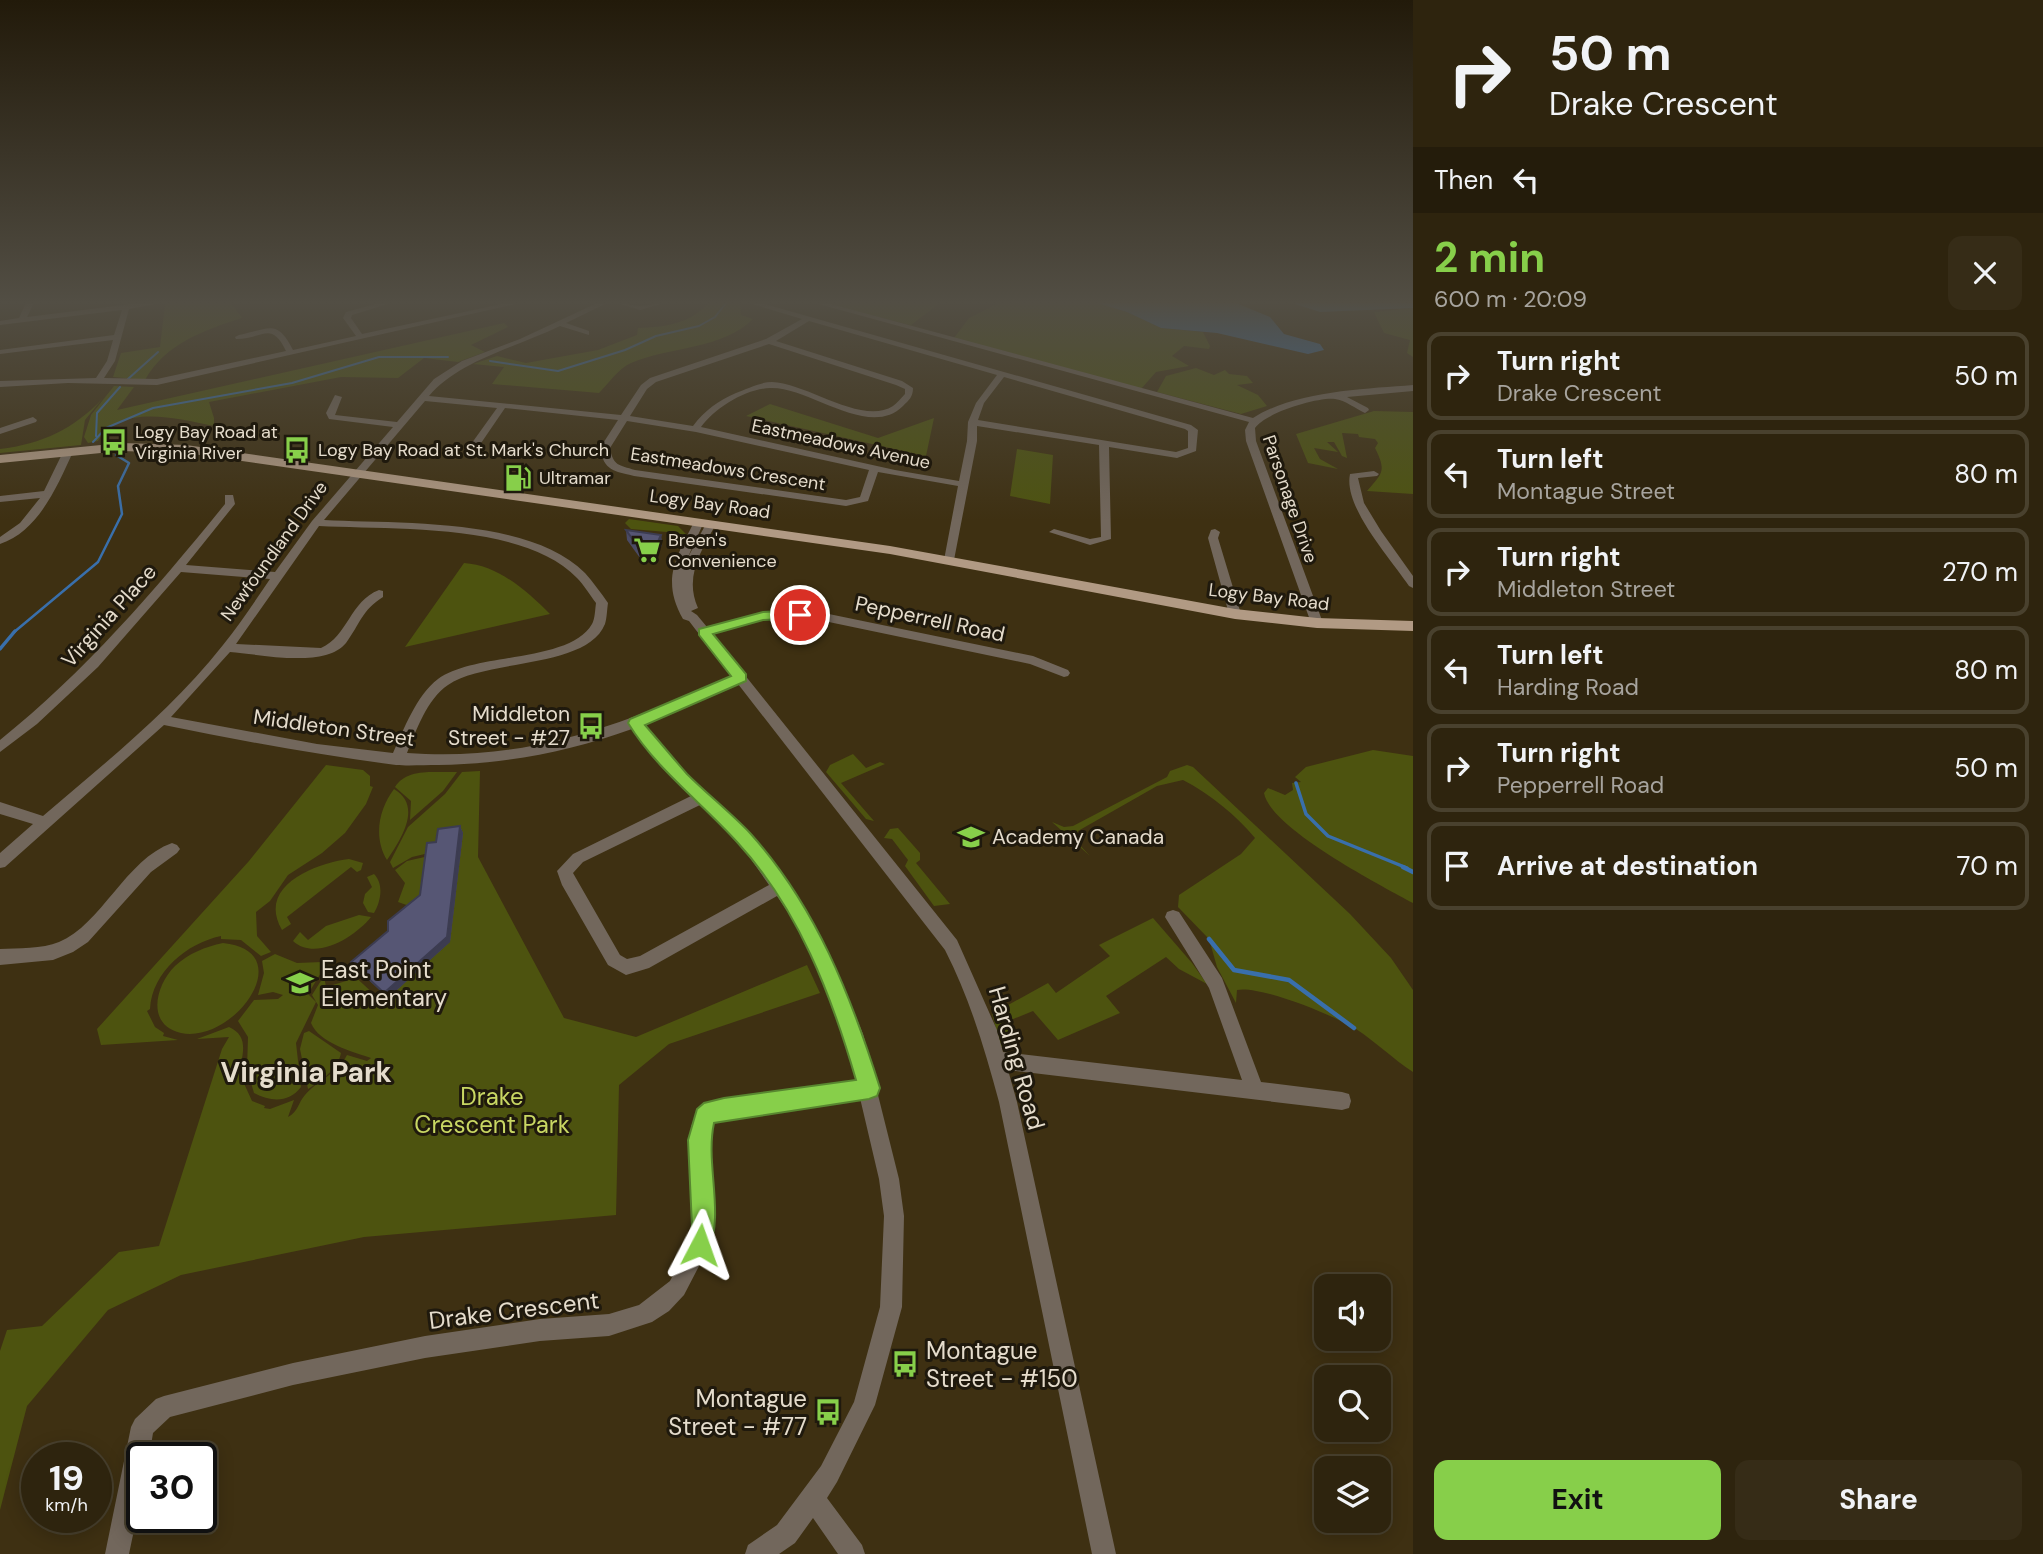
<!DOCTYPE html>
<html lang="en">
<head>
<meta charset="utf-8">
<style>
  body { margin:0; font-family:"DM Sans",sans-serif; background:#362c17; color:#f1f3f6; height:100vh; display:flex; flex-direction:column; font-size:26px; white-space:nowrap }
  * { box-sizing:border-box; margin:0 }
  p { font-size:23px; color:#a7a49e }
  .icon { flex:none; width:38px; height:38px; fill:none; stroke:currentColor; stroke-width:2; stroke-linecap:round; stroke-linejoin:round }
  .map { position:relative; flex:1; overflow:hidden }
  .panel { display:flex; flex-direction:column; background:#2e240e; width:630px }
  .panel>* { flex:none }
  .banner { background:#2e240e; color:#f1f3f6; overflow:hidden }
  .controls { position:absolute; left:1314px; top:1274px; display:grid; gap:14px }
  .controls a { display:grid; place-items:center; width:77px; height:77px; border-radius:14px; background:#2e240e; box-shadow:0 4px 18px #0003,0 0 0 2px #49412e; font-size:35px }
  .speed { position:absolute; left:21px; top:1442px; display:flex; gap:14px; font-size:35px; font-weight:700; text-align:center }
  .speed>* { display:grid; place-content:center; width:91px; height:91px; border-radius:50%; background:#2e240e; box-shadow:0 4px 18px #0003,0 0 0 2px #49412e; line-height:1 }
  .speed small { font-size:18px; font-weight:400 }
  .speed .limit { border:4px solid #111; border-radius:10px; background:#fff; color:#111 }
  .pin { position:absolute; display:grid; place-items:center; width:60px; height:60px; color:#fff; margin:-30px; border:4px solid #fff; border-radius:50%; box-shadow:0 2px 7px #0007 }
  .me { position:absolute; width:77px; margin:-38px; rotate:4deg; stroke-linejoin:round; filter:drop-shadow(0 0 5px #0008) }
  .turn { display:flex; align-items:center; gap:24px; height:147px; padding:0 21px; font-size:32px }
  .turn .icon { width:91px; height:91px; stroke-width:2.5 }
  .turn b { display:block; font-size:49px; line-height:60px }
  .then { display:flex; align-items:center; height:66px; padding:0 21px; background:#0003; gap:14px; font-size:26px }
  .round { display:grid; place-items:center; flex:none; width:74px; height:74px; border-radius:14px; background:#362c17 }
  .summary { display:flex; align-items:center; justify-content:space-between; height:119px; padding:0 21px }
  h1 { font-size:42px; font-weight:700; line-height:52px; color:#87cf4a }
  .action { display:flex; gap:14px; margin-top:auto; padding:14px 21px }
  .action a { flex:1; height:80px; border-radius:14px; background:#87cf4a; color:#111; font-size:28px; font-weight:700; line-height:80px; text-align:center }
  .action a+a { background:#362c17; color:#f1f3f6 }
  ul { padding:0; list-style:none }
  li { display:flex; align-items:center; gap:21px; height:88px; margin:0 14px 10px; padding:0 7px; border:4px solid #49412e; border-radius:14px }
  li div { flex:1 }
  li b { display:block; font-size:26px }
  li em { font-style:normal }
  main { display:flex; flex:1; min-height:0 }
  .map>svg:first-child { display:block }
  .green { fill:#4d530f }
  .water { fill:#396fab }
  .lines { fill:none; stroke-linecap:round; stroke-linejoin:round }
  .stream-far3 { stroke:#396fab; stroke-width:2 }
  .stream-far2 { stroke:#396fab; stroke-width:2.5 }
  .stream-far1 { stroke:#396fab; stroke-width:3.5 }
  .stream { stroke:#396fab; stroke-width:4.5 }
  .minor { fill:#72675c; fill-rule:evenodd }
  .major { fill:#b19a84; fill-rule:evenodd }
  .wall { fill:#4a4a64 }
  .shaded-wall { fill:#3c3c51 }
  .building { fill:#565674; stroke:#3c3c51; stroke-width:2 }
  .route { fill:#87cf4a; stroke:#588730; stroke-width:2 }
  .labels { text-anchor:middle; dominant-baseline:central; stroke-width:6; stroke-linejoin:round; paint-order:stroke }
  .far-poi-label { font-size:18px; fill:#e5dccc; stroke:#1f190d; text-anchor:start }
  .far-street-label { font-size:18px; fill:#e5dccc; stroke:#1f190d }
  .street-label { font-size:21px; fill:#e5dccc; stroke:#1f190d }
  .poi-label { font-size:21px; fill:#e5dccc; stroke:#1f190d; text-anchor:end }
  .near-poi-label { font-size:24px; fill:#e5dccc; stroke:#1f190d; text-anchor:start }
  .near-street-label { font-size:24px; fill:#e5dccc; stroke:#1f190d }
  .near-park-label { font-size:24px; fill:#c9d763; stroke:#1f190d }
  .near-quarter-label { font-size:28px; font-weight:bold; fill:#e5dccc; stroke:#1f190d }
</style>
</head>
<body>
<main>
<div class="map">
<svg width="1413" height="1554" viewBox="0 0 1413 1554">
  <rect width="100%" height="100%" fill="#3e3012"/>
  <path class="green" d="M231 303 242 318C204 330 165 344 145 380L113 377 121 353 160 347 165 304Z
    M708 303H740L741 315 753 319C724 349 668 347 631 363 618 369 609 383 599 393L492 384 504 367 473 364 497 356 526 363 598 350 637 335 638 328C665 327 690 324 708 303Z
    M824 303H940L911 325 945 334Z
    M999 303H1097L1127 312 1161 328 1203 332 1210 346 1209 349 1184 346 1172 356 1189 366 1156 372 1141 389 954 338 969 318Z
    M1413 308V357L1407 353 1410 340 1384 333 1374 312Z
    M504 323 508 327 471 345 485 352 458 362 424 358 398 378 341 377 209 402 214 418V426C177 419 121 403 98 441L88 443 84 437 91 415 114 386 134 387 117 410Z
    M1196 368 1214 375 1225 370 1229 374 1247 376 1253 383 1237 385 1258 395 1267 406 1241 414 1157 392 1166 376Z
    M103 398 85 420 81 445 0 453V449C42 444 74 429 103 398Z
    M770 404 878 438 934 418 926 456 746 416Z
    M1374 411 1413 412V494L1367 491C1382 473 1387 472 1375 448L1378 443 1375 439 1359 437 1358 434 1342 433 1347 458 1342 456 1334 442H1327L1338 452 1314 448 1320 459 1338 469 1308 463 1296 434Z
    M1017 449 1053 455 1050 504 1010 496Z
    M629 519 678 526 687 535 684 542 678 541 679 533 631 529 625 523Z
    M464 563C498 565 527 591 550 614L405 647Z
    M1373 750 1413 756V903C1380 885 1270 828 1264 793L1268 788 1285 795 1293 790 1292 783 1301 782 1295 777 1306 767Z
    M853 754 866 768 880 762 885 764 841 783 874 821 866 819 826 772 830 765Z
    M326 765 363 770 370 776V786L373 787 366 804 345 833 322 853 288 875 270 901 256 912 257 936 271 952 261 956 241 940 221 939V936C187 943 152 972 150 1009L147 1011 155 1027 164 1033 163 1036 178 1040 101 1045 97 1029 249 861Z
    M1187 765 1193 767 1350 914 1391 958 1413 990V1072C1393 1059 1376 1042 1356 1029 1335 1016 1260 985 1237 990L1236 1003 1217 967 1209 939 1178 907 1179 895 1241 854 1255 838C1236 815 1210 794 1183 780L1157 786 1078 831 1076 841 1090 856 1052 822 1064 827 1073 826 1167 777 1170 771Z
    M480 771 478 857 564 1018 636 1037 807 965 820 993 669 1044 619 1085 616 1215 364 1237 181 1275 108 1310 27 1406 0 1510V1351L7 1330 42 1326 119 1252 159 1246 222 1049 229 1037 197 1039 229 1027C254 1038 238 1063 239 1080L242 1079 252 1101 265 1106 264 1108 270 1109 294 1100 288 1117C298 1112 298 1103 305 1095 318 1080 337 1074 347 1055L367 1061 371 1058C353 1052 319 1043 311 1023L318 1005 312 995 324 976 326 987 346 981 345 973 349 971 377 997 450 942 429 853 412 857 393 868 390 862 408 827 445 794 462 772Z
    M457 772 443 791 410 820 411 801 395 787C407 767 437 773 457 772Z
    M394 789C423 806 401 839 387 860 373 837 379 809 394 789Z
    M898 828 920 853V860L916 863 950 904 934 906 905 866 908 860 892 839 884 838 890 829Z
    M429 856 423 901 415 908 398 902 405 883 395 870 407 861Z
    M349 859 363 863 361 870 357 872 351 867 287 917 291 924 282 930C256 886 316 863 349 859Z
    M374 874C384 884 381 901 374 913L368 912 363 903 365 894 372 887 367 877Z
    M359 915 371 917C356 936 316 962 293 941L300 932 308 940 326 926Z
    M1153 918 1192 963 1207 984 1179 969 1166 957 1106 996 1120 1013 1058 1040 1033 1011 1006 1022 1013 1048 1001 1047 992 1014 1048 983 1056 993 1110 956 1099 945Z
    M223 943C301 951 234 1044 181 1033 146 1025 155 986 175 966 189 953 205 947 223 943Z
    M275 954 297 963 322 962 324 968 308 994 316 1002 296 1043 301 1087C289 1103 271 1102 254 1093L247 1069 248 1037 238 1021 254 1000 278 999 283 995 273 992 258 995 264 973 262 961Z
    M309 1031 341 1053C338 1069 321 1081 308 1089L300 1049 304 1033Z"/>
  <path class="water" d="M1097 303H1236L1270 317 1284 334 1320 344 1324 350 1308 354 1217 333 1161 328 1127 312Z
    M1292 303H1413V308L1320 312Z"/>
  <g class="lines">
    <path class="stream-far3" d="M490 361 558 371 625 350 656 336 699 326 715 317 726 303
      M128 379 158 352
      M96 436 97 413 120 387
      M93 442 106 428 153 408 292 383 379 357H448"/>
    <path class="stream-far2" d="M13 633 98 562 122 514 118 486 129 463 116 455"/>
    <path class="stream-far1" d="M0 649 15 631
      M1296 783 1306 814 1328 836 1407 868"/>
    <path class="stream" d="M1403 867 1413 872
      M1209 939 1234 970 1289 980 1354 1028"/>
    <path class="minor" d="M26 303H34L27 317 139 303H161L129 309 115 361 104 378 157 379 286 351C271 320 263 339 236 339L235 337 239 335C269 329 277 318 293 350L356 336 343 318 346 312 379 303H391L352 315 351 318 362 334 506 303H520L157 385 68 383 0 387V381L96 378 107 361 113 340 0 354V350L114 335 122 310 0 325V321L19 318Z
      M597 303H607L566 323 589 331V335L560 326C517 347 459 360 429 396L621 415 641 385 650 378 766 339 802 319 749 303H761L1191 425 1198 430 1196 451 1177 458 1109 447 1111 539 1090 545 1049 532 1054 529 1090 539 1101 537 1099 445 977 426V441L954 560 949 563 944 560 958 486 878 472 868 501 846 506 634 476C614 471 604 471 600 448L618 420 505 408 477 449 474 450 469 447 497 408 425 401 324 520C397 524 530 517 585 573 593 582 601 593 608 603 607 609 607 618 605 624 587 669 485 659 448 685 427 699 416 731 407 753 531 762 621 724 732 677L689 621 683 619C661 580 676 558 694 522L699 519 704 522 687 559 707 522H715L716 524C701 551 684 577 698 608L691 611 697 615 707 627 763 612 824 613 1033 656 1068 670 1070 673 1068 676 1064 677 1030 664 824 621 763 620 712 634 957 940 997 1030 1003 1052 1242 1080 1209 988 1165 917 1167 912 1173 910 1179 912 1222 978 1261 1082 1342 1092 1349 1094 1351 1101 1349 1108 1342 1110 1008 1070 1017 1102 1116 1554H1092L999 1102C985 1050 970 999 945 950L738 684 644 724 687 775 749 834 807 911 839 975 863 1034 878 1088 877 1091 899 1179 904 1216 902 1307 875 1405 837 1482 827 1498 862 1545 865 1554H838L813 1518 795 1543 779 1554H745L748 1545 777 1525 821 1466 854 1402 880 1307 884 1216 879 1179 860 1098 717 1119 710 1129 713 1226 710 1245 684 1295 669 1311 652 1322 609 1336 540 1341 425 1358 293 1385 170 1417 153 1433 149 1458H142V1492L129 1554H105L131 1427 135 1419 156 1399 164 1396 293 1363 425 1336 540 1319 609 1314 639 1305 670 1281 690 1243 693 1226 691 1126 705 1104 724 1100 856 1081C841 1015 817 951 777 896L649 968 626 975 608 965 562 885 557 871 573 854 691 796 632 729C569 752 505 764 438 765 425 765 408 766 396 765 319 755 241 741 164 725L5 867 0 868V853L33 824 0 814V802L43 816C106 762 172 710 223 645 240 624 255 601 270 579L181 572 98 667 37 724 0 752V740C86 671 156 589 225 504V495H233L235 504 186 565 275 572 312 521 393 427 329 419 326 413 335 395 342 397 335 415 397 422 434 379 462 361 520 339ZM809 321 997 375 976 403 968 422 967 441 959 481 895 470 701 427C715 408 745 389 770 388 809 386 869 440 903 406 909 400 913 397 913 388L902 381 776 341ZM769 344 896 385 905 389V394C901 398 897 403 893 406 862 426 807 383 772 382 760 382 747 389 736 393 718 401 705 410 693 426L630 416 647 389 656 382ZM1004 377 1185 429 1188 431V448L1176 452 978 420 984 403ZM627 421 696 432 869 470 860 497 846 500 635 470C619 465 613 466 610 448ZM319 526C391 530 523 522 577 578 584 585 590 595 596 603 595 610 595 619 592 624 570 663 475 652 438 679 416 696 404 729 393 753L317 744 171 717 230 652C260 654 325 669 346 643 360 624 362 610 383 597V591L379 590C350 601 348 636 321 648L236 644ZM700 805 739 842 769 885 640 956 627 959 620 955 573 873 583 862Z
      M617 303 640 306 664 303 640 310Z
      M815 303H827L1253 418C1295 391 1364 389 1413 385V391L1347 397 1368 408 1369 410 1365 413C1356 409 1345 400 1335 399 1317 397 1265 413 1255 428L1256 441 1323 623 1317 627 1311 623 1246 441 1245 430 1249 422Z
      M33 417 37 420 36 422 0 434V428Z
      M68 449 73 452C57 486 39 531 0 544V537L20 523 40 498 0 502V496L44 491 63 452Z
      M1374 471 1379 474 1377 476 1358 478 1364 503 1381 531 1413 576V588L1409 586C1391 559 1343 507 1350 474Z
      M1215 529 1220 532 1218 538 1241 614 1235 618 1229 614 1208 538 1211 530Z
      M172 843 177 845 180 849 177 853 151 872 88 942 73 952 53 960 0 965V949C18 948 42 949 59 942 101 925 126 859 172 843Z"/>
    <path class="major" d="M121 443 186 445 890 546 1235 609 1317 618 1413 621V631L1317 628 1235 619 890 554 186 453 121 451 0 463V455Z"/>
  </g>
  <path class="wall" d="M626 530 661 535 662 545 656 556H652L651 559 640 558 627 540Z
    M460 826 463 833 450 942 388 998 355 967 351 962 388 931 420 895 436 842Z"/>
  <path class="shaded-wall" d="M661 535 662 545 656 556V546Z
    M460 826 463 833 450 942 388 998 384 993Z"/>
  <path class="building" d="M626 530 661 535 656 546H651L650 549 639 548Z
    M460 826 447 937 384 993 351 962 388 931V921L420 895 427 843 436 842 438 829Z"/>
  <linearGradient id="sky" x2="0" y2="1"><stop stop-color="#221a0a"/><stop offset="0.58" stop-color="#524e44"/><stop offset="1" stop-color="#524e44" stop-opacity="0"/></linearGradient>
  <rect width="1413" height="521" fill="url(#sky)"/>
  <path class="route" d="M800 610 804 612V618L763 620 713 634 746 674V681L645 725C659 741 673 758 687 774 707 794 730 812 750 833 816 906 851 996 880 1088L877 1096 869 1099 714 1123C705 1165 725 1212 708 1253L700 1256 692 1253 688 1245 692 1226 688 1140 697 1109 704 1103 724 1098 856 1080C831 994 798 908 737 842 701 802 656 769 628 723L630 719 731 676 699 635V629L763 612Z"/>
  <defs>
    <symbol id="bus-bare" viewBox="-9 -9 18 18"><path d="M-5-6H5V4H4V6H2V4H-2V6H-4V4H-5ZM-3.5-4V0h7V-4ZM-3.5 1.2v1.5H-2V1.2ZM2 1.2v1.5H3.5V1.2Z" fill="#87cf4a" stroke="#1f190d" stroke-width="2.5" paint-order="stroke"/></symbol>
    <symbol id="fuel-bare" viewBox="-9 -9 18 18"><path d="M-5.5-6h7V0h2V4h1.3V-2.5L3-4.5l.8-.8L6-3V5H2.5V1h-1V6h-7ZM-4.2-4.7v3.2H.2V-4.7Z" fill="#87cf4a" stroke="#1f190d" stroke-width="2.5" paint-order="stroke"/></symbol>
    <symbol id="supermarket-bare" viewBox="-9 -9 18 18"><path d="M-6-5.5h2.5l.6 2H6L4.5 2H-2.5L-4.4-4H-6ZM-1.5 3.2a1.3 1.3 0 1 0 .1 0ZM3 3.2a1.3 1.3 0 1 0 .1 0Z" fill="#87cf4a" stroke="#1f190d" stroke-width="2.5" paint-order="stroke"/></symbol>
    <symbol id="school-bare" viewBox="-9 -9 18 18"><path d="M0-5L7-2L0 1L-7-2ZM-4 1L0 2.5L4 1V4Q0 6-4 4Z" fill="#87cf4a" stroke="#1f190d" stroke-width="2.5" paint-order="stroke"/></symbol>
  </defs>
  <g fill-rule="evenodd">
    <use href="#bus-bare" x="95" y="423" width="38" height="38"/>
    <use href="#bus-bare" x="278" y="431" width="38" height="38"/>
    <use href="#fuel-bare" x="499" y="459" width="38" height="38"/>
    <use href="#supermarket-bare" x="628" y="531" width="38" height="38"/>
    <use href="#bus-bare" x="572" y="707" width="38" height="38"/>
    <use href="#school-bare" x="952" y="818" width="38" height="38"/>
    <use href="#school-bare" x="281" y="964" width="38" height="38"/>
    <use href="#bus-bare" x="886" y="1345" width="38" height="38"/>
    <use href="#bus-bare" x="809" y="1393" width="38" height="38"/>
  </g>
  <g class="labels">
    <g class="far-poi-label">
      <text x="135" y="432">Logy Bay Road at<tspan x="135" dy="21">Virginia River</tspan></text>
      <text x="318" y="450">Logy Bay Road at St. Mark's Church</text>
      <text x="539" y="478">Ultramar</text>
      <text x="668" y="540">Breen's<tspan x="668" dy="21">Convenience</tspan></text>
    </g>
    <g class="far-street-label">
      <text transform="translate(841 444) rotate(12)">Eastmeadows Avenue</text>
      <text transform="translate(728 469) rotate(9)">Eastmeadows Crescent</text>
      <text transform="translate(1290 499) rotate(71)">Parsonage Drive</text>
      <text transform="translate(710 504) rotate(8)">Logy Bay Road</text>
      <text transform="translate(274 551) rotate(-54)">Newfoundland Drive</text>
      <text transform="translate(1269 597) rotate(7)">Logy Bay Road</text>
    </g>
    <g class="street-label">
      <text transform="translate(109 616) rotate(-48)">Virginia Place</text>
      <text transform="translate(930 619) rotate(12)">Pepperrell Road</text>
      <text transform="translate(334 728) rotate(8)">Middleton Street</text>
    </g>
    <g class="poi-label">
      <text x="570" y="714">Middleton<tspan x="570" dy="24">Street - #27</tspan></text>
      <text x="992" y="837" text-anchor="start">Academy Canada</text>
    </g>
    <g class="near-poi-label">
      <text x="321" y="969">East Point<tspan x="321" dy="28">Elementary</tspan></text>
      <text x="926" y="1350">Montague<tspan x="926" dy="28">Street - #150</tspan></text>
      <text x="807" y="1398" text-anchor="end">Montague<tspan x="807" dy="28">Street - #77</tspan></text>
    </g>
    <g class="near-street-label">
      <text transform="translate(1017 1058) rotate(74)">Harding Road</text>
      <text transform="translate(514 1310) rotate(-7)">Drake Crescent</text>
    </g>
    <g class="near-park-label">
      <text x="492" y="1096">Drake<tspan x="492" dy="28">Crescent Park</tspan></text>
    </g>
    <g class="near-quarter-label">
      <text x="306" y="1072">Virginia Park</text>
    </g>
  </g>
</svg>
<div class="controls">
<a><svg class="icon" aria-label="sound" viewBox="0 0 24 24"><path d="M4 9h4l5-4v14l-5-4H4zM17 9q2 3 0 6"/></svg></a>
<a><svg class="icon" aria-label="search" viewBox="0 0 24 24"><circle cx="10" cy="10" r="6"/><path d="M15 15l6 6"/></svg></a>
<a><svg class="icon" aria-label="layers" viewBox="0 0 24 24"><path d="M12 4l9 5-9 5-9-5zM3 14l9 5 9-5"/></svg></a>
</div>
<div class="speed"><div>19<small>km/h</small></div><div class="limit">30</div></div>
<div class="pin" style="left:800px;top:615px;background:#d93025"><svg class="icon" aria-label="arrive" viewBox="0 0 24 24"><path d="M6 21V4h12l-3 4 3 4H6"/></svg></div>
<svg class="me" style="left:700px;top:1245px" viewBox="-20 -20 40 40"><path d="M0-17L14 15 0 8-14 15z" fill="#87cf4a" stroke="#fff" stroke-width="4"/></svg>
</div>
<section class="panel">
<div class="banner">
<div class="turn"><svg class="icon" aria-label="right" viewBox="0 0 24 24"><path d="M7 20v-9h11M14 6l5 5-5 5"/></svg><div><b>50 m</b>Drake Crescent</div></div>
<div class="then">Then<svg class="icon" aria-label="left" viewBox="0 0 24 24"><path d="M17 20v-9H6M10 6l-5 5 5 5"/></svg></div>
</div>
<div class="summary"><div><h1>2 min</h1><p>600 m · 20:09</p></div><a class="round"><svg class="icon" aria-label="close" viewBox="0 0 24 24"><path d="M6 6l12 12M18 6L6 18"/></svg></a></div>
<ul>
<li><svg class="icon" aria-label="right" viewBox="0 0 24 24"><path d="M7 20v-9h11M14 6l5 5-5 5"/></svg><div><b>Turn right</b><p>Drake Crescent</p></div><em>50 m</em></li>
<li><svg class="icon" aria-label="left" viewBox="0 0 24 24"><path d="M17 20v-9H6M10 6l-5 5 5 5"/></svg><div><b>Turn left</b><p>Montague Street</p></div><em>80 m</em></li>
<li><svg class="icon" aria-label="right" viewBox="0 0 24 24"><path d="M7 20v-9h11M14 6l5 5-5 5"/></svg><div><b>Turn right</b><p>Middleton Street</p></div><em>270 m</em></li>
<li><svg class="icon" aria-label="left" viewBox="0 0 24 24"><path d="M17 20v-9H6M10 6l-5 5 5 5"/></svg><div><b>Turn left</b><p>Harding Road</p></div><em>80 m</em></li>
<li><svg class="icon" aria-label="right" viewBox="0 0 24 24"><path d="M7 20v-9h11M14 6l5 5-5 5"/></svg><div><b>Turn right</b><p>Pepperrell Road</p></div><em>50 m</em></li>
<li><svg class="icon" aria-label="arrive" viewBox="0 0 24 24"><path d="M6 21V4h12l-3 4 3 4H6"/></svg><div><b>Arrive at destination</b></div><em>70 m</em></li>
</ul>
<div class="action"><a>Exit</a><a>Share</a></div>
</section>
</main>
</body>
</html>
